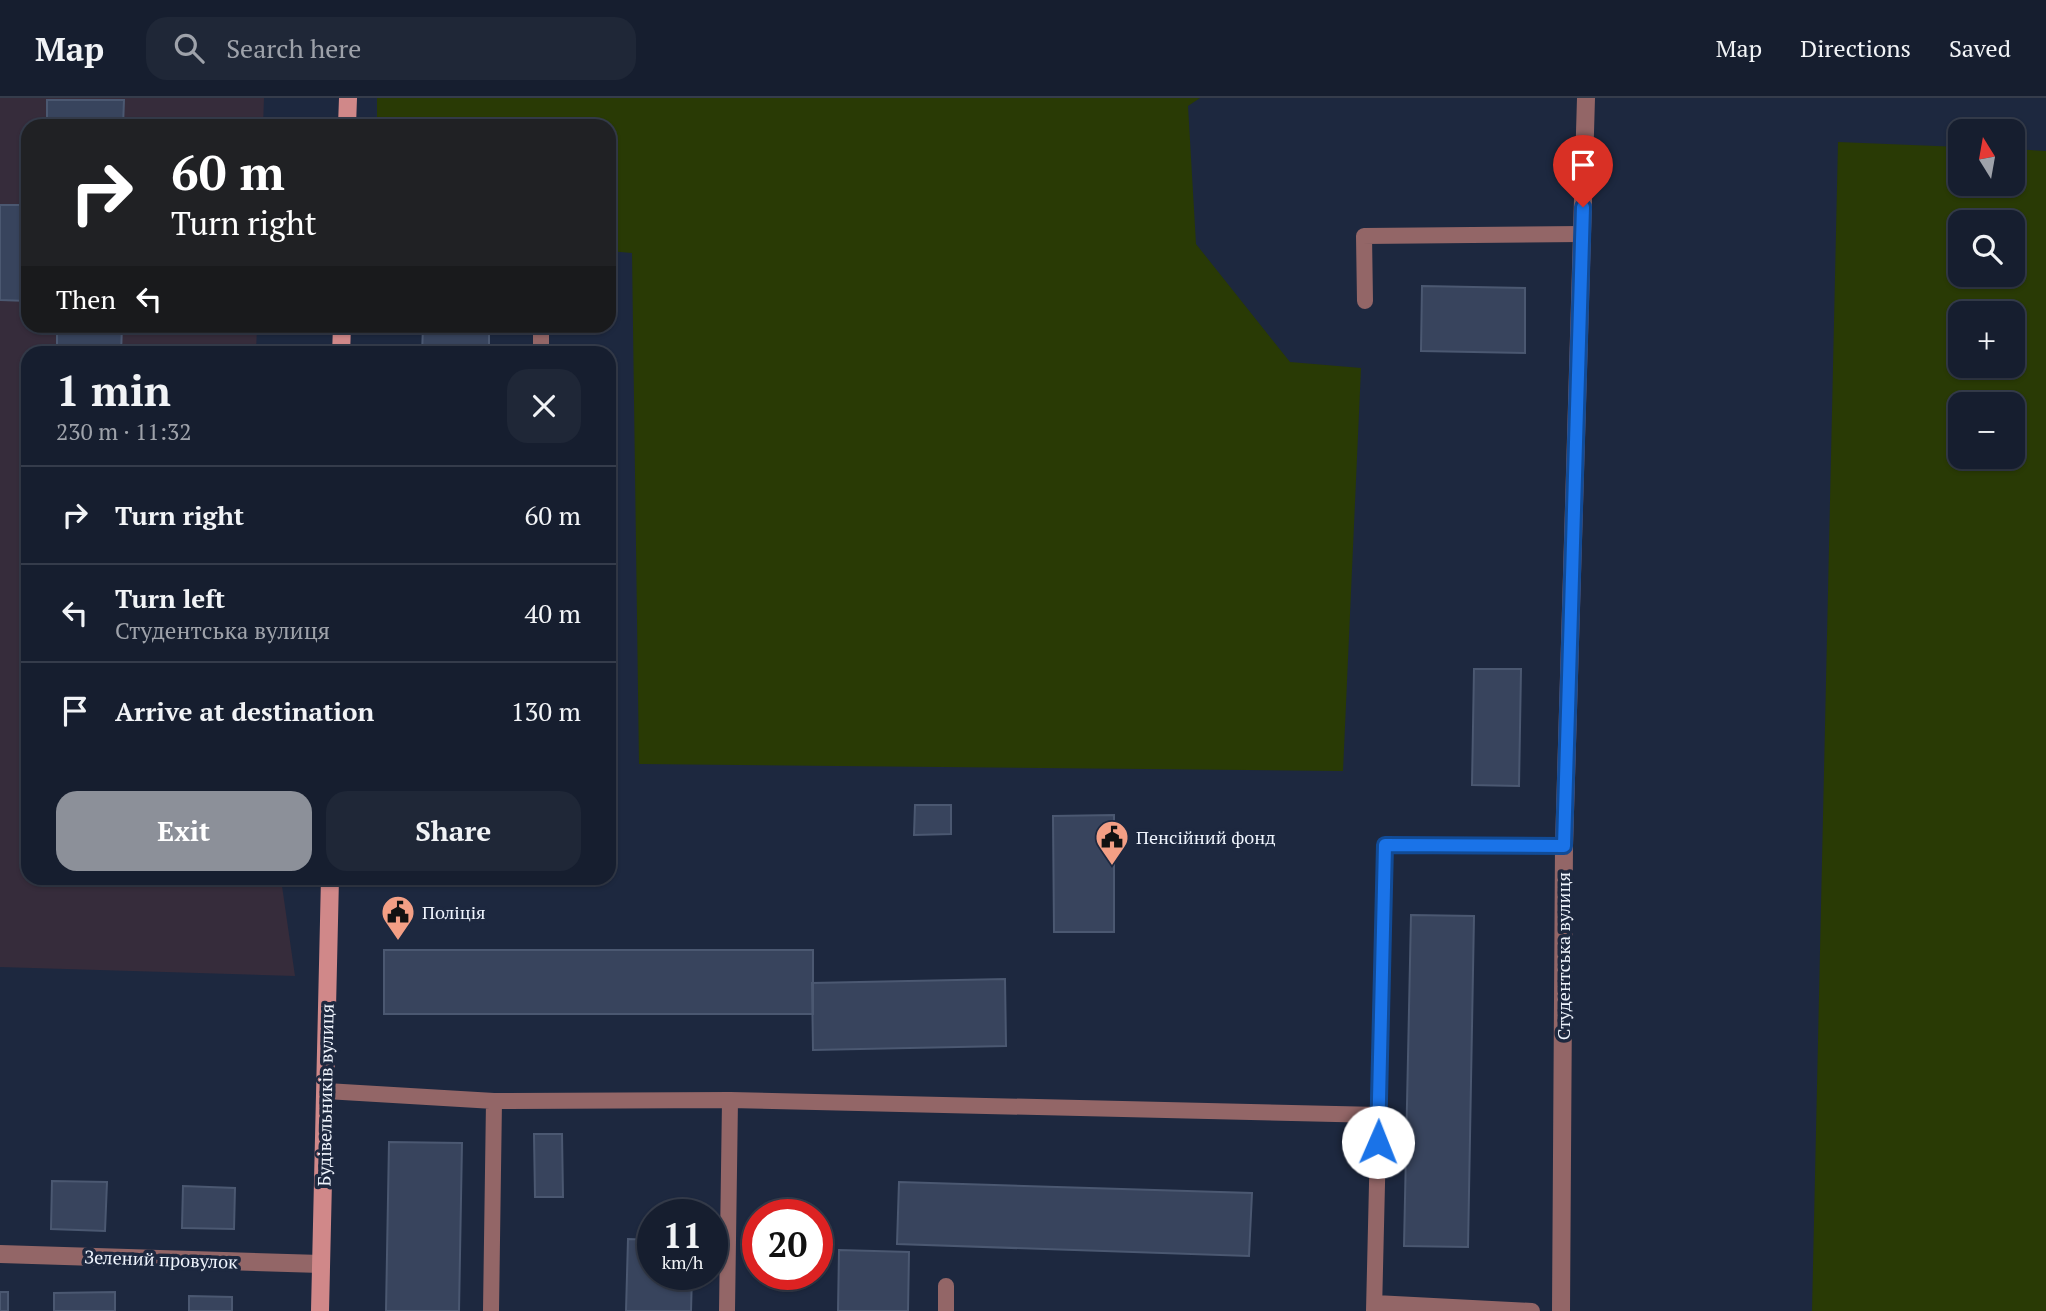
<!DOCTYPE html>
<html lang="en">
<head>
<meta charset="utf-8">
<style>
  body { margin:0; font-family:"PT Serif",serif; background:#1f2737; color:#f1f3f6; height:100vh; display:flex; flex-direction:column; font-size:26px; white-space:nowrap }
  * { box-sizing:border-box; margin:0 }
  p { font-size:23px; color:#9ea2aa }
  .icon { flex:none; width:38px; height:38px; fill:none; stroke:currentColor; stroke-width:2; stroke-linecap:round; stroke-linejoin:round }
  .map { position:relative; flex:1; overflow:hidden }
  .details { position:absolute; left:21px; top:248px; width:595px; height:539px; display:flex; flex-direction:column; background:#161e2f; border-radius:21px; box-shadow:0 2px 5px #0004,0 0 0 2px #353c4b }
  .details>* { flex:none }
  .hud { position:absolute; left:21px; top:21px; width:595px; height:214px; border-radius:21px; box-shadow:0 2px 5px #0004,0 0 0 2px #353c4b; background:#202124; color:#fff; overflow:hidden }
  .needle { width:46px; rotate:349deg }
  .controls { position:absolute; left:1948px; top:21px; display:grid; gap:14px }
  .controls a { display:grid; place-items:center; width:77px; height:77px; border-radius:14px; background:#161e2f; box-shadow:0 2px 5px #0004,0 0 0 2px #353c4b; font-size:35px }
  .speed { position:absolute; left:637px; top:1101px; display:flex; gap:14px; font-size:35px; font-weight:700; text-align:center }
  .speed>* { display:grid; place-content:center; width:91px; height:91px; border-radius:50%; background:#161e2f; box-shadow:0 2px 5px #0004,0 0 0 2px #353c4b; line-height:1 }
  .speed small { font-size:18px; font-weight:400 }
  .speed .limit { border:10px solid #d22; background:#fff; color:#111 }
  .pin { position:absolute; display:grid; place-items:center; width:60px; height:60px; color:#fff; margin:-72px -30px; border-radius:50% 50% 50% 0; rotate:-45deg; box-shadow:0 0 7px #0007 }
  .pin .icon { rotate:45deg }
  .me { position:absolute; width:77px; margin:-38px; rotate:1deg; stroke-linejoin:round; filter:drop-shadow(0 0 5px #0008) }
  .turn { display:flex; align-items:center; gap:24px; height:147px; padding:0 35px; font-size:32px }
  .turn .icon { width:91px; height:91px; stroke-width:2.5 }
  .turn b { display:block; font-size:49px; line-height:60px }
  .then { display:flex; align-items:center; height:66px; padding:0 35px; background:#0003; gap:14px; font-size:26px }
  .round { display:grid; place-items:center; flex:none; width:74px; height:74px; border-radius:21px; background:#1f2737 }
  .summary { display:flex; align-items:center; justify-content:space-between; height:119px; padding:0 35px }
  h1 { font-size:42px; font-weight:700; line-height:52px }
  .primary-button { display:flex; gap:14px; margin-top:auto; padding:14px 35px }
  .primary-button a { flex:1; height:80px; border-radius:21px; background:#8c9099; color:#fff; font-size:28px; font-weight:700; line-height:80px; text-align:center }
  .primary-button a+a { background:#1f2737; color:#f1f3f6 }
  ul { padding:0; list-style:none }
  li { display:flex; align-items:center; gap:21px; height:98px; padding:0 35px; border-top:2px solid #353c4b }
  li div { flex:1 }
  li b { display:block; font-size:26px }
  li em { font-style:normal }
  header { display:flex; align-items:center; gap:42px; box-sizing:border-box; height:98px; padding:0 35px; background:#161e2f; border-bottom:2px solid #353c4b }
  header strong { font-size:33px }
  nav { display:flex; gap:38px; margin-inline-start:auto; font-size:24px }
  .search { width:490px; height:63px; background:#1f2737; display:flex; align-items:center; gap:18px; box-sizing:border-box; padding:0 24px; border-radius:21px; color:#9ea2aa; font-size:26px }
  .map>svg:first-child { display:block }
  .education { fill:#362c3b }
  .green { fill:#293a05; fill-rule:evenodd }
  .building { fill:#38445d; stroke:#4b5871; stroke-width:2 }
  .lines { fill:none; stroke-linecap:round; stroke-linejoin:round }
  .lane { stroke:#936667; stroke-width:16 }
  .street { stroke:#936667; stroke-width:18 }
  .secondary { stroke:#d08889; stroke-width:18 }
  .route-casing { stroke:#114b97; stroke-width:18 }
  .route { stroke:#1a73e8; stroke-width:12 }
  .labels { text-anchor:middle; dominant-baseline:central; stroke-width:7; stroke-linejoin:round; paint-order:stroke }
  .poi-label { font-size:18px; fill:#eff4fd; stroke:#1d283f; text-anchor:start }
  .street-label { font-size:18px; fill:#eff4fd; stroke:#1d283f }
</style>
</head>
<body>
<header>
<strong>Map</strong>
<div class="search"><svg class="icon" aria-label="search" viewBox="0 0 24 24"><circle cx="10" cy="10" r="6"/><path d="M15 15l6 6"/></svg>Search here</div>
<nav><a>Map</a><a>Directions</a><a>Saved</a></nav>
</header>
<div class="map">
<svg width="2046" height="1213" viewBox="0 0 2046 1213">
  <rect width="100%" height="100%" fill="#1d283f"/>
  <path class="education" d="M0 0H264L263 28H28V228H257L256 255 28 256V780L281 781 295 878 0 869Z"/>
  <path class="green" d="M377 0H1200L1188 8 1196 146 1290 264 1361 270 1343 673 639 666 632 155 609 153V28H377Z
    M1838 44 1960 49V86H2012L2013 51 2046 53V1213H1812ZM1960 124H2012V177H1960ZM1960 215H2012V268H1960ZM1960 306H2012V359H1960Z"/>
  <path class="building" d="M47 2H124L123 28H47Z
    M0 107H28V203L0 202Z
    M1422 188 1525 190V255L1421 253Z
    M57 228H122L121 256H57Z
    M423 228H489V256H422Z
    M1474 571H1521L1519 688 1472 687Z
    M915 707H951V736L914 737Z
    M1114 717V834H1054L1053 718Z
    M1411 817 1474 818 1468 1149 1404 1148Z
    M384 852H813V916H384Z
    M1005 881 1006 948 813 952 812 885Z
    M534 1036H562L563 1099H535Z
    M389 1044 462 1045 459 1213H386Z
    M52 1083 107 1084 105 1133 51 1131Z
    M899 1084 1252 1095 1249 1158 897 1146Z
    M183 1088 235 1090 234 1131 182 1130Z
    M628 1141 653 1142V1176H692L691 1213H626Z
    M839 1152 909 1154 908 1213H838Z
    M0 1194H8V1213H0Z
    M115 1194V1213H54V1195Z
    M189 1198 232 1199V1213H189Z"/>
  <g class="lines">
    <path class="lane" d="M1365 203 1364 138 1582 136
      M541 228V256
      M326 993 494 1003 730 1002 1379 1017
      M1375 1205 1532 1213
      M491 1213 494 1003
      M727 1213 730 1002
      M946 1213V1188
      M1374 1213 1385 747 1564 748"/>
    <path class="street" d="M0 1156 321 1166
      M1561 1213 1564 748 1586 0"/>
    <path class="secondary" d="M347 28 348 0
      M341 256 342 228
      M320 1213 330 780"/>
  </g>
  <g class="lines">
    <defs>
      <path id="route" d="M1378 1044 1385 747 1564 748 1583 109"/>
    </defs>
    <use href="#route" class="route-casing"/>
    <use href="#route" class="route"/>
  </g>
  <defs>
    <symbol id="civic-pin" viewBox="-11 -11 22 30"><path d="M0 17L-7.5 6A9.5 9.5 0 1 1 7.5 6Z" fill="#f39f85" stroke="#1d283f"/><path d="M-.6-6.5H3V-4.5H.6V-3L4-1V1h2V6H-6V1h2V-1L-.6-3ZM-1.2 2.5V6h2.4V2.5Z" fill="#111"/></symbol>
  </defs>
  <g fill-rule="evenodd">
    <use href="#civic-pin" x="1093" y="720" width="38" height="52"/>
    <use href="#civic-pin" x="379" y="795" width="38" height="52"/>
  </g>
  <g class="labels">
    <g class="poi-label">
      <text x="1136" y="739">Пенсійний фонд</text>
      <text x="422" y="814">Поліція</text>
    </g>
    <g class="street-label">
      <text transform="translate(1563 858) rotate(-90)">Студентська вулиця</text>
      <text transform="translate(325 997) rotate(-89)">Будівельників вулиця</text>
      <text transform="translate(161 1161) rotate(2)">Зелений провулок</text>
    </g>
  </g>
</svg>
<div class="controls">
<a><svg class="needle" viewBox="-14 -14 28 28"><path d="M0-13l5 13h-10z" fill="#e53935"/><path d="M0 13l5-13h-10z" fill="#9ea2aa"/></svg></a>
<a><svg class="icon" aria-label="search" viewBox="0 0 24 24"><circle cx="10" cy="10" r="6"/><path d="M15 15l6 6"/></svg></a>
<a>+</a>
<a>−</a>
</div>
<div class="speed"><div>11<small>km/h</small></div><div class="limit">20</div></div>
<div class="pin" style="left:1583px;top:109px;background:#d93025"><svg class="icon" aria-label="arrive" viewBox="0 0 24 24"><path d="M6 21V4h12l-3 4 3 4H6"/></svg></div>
<svg class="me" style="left:1378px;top:1044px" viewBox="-20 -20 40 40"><circle r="19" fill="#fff"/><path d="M0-13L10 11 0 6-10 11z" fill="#1a73e8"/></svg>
<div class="hud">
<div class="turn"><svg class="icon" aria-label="right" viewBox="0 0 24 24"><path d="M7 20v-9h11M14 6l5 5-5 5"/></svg><div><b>60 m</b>Turn right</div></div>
<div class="then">Then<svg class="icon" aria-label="left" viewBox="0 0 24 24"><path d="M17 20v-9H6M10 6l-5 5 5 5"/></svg></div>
</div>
<section class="details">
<div class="summary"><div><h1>1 min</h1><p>230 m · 11:32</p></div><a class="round"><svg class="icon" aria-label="close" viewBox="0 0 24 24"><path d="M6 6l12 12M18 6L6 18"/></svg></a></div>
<ul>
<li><svg class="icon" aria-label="right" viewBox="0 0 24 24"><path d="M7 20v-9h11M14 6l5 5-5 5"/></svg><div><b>Turn right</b></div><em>60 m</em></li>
<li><svg class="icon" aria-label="left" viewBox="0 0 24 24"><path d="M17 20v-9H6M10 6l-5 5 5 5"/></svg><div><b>Turn left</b><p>Студентська вулиця</p></div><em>40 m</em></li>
<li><svg class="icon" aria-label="arrive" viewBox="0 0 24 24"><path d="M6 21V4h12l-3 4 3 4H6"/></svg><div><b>Arrive at destination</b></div><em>130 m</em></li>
</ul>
<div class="primary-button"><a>Exit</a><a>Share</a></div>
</section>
</div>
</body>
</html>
